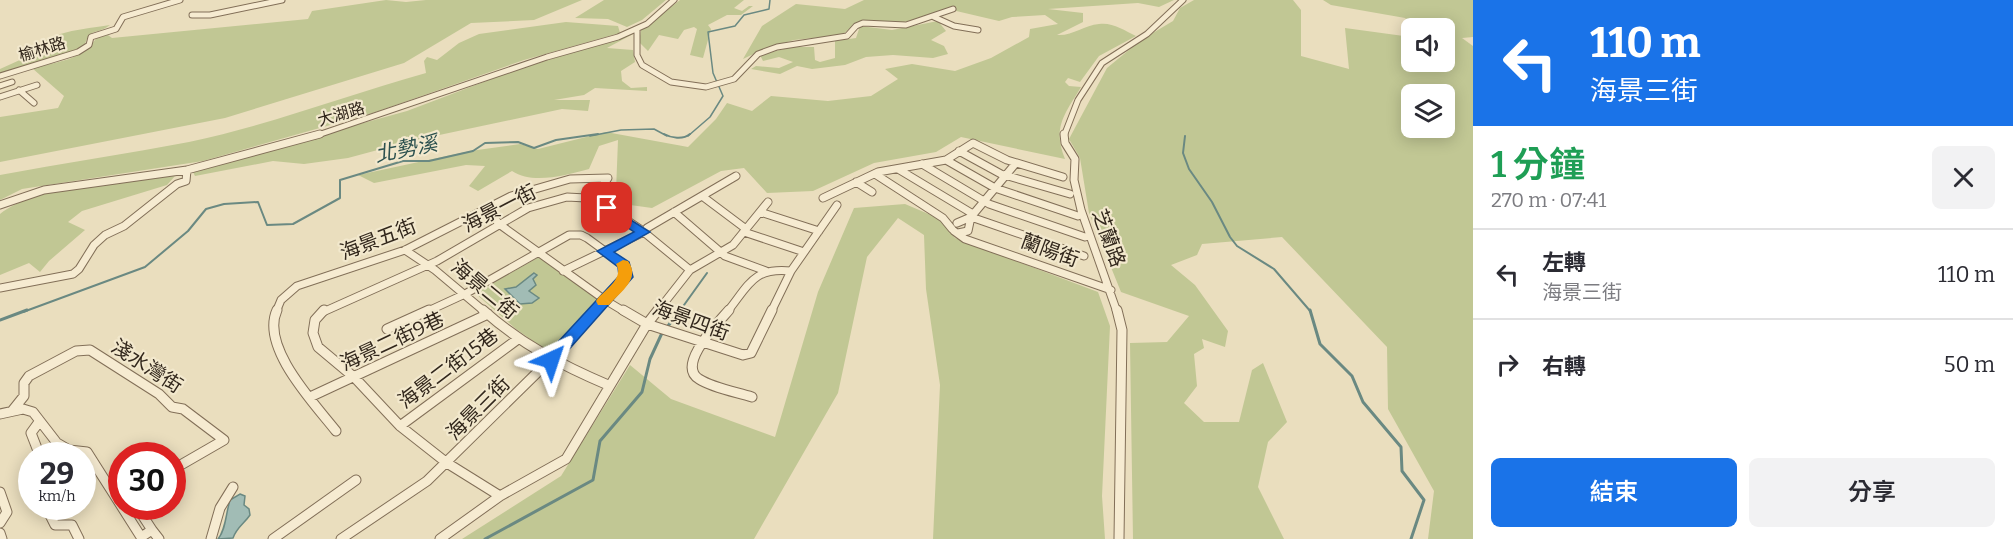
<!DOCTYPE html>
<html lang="zh-TW">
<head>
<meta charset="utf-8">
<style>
  body { margin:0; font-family:Bitter,"Noto Sans TC",serif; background:#f2f2f3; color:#2b2b33; height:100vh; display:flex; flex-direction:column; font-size:22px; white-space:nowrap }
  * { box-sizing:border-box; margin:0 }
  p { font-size:20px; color:#7c7c81 }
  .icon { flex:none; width:33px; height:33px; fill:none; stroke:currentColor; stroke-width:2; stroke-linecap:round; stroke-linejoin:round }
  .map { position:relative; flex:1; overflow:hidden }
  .side { display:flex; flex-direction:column; background:#fff; width:540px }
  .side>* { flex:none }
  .hud { background:#1a73e8; color:#fff; overflow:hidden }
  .tools { position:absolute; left:1401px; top:18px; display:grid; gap:12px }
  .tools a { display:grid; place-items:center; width:54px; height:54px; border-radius:9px; background:#fff; box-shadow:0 3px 15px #0003; font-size:30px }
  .speed { position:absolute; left:18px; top:442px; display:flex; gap:12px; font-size:30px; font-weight:700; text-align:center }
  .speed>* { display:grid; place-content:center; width:78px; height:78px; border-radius:50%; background:#fff; box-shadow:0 3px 15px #0003; line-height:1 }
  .speed small { font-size:15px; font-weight:400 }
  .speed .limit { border:9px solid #d22; background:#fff; color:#111 }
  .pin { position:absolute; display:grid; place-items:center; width:51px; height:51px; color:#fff; margin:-26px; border-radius:12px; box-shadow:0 3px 9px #0006 }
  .me { position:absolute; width:66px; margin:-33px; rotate:42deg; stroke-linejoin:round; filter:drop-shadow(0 0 4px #0008) }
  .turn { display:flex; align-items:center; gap:21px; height:126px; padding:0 18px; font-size:27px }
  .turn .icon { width:78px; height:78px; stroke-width:2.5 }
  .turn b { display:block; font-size:42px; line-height:51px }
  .round { display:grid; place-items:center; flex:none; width:63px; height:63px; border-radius:9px; background:#f2f2f3 }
  .headline { display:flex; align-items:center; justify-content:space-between; height:102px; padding:0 18px }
  h1 { font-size:36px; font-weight:600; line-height:45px; color:#1e9e55 }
  .button { display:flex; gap:12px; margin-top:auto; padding:12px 18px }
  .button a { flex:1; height:69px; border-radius:9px; background:#1a73e8; color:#fff; font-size:24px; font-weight:600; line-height:69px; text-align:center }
  .button a+a { background:#f2f2f3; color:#2b2b33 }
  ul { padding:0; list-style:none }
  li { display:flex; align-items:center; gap:18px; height:90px; padding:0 18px; border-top:2px solid #e1e1e2 }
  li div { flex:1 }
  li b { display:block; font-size:22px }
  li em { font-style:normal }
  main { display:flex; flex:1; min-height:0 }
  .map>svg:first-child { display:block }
  .green { fill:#c1c794; fill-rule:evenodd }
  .water { fill:#a1bcb5; stroke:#6a8982; stroke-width:1.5 }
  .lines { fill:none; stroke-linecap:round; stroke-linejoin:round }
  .stream-far2 { stroke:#6a8982; stroke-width:1.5 }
  .stream-far1 { stroke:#6a8982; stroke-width:2 }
  .stream { stroke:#6a8982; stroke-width:3 }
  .minor-far2-casing { stroke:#826f58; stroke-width:7 }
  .minor-far1-casing { stroke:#826f58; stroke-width:9 }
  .minor-casing { stroke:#826f58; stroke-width:11 }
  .minor-far2 { stroke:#f6ebd1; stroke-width:5 }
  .minor-far1 { stroke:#f6ebd1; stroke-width:7 }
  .minor { stroke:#f6ebd1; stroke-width:9 }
  .route { fill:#1a73e8; stroke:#114b97; stroke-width:1.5 }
  .slow { fill:#f59e0b }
  .labels { text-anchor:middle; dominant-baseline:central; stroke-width:4.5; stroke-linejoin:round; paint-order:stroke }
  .far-street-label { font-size:16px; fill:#32271c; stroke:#f2e8cd }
  .street-label { font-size:20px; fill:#32271c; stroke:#f2e8cd }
  .water-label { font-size:21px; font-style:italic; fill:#2c514f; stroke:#f2e8cd }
</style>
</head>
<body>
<main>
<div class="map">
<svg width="1473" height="539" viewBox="0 0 1473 539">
  <rect width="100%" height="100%" fill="#eadebe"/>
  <path class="green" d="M386 0 406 2 426 0H582L534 20 471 23 404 63 225 118 0 162V117L58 108 64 96 32 68C58 62 83 60 97 37L108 35 112 38 308 19 312 11Z
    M604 0H666L642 20 627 27 608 19 575 18Z
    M680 0H744L734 8 742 11 749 6H753L741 15H727L708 25 711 29 703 58 690 55 697 29 694 27 684 30 678 39 659 35 648 51 639 42 641 30Z
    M864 0H1174L1159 7 1138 3 1048 9 1083 13V22L1057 35C1073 36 1084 25 1099 24 1112 22 1124 30 1136 36L1099 56 1080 82 1068 78 1065 82 1069 86 1081 87C1065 114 1052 127 1065 159L961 137 936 152 874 163 813 191 767 193 744 168 721 171 652 208 623 204 616 191 618 140 599 146 589 169C566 175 533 185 512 171L478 191 469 186 485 166 466 165 374 183 358 175 470 151 520 144 538 149 606 132 688 147 716 119 727 103 752 111 771 96 828 101 871 96 898 79 885 69 912 64 955 71 991 58 1029 37 1030 29 1058 24 1045 15 1012 17 999 21 952 10 888 26 856 23 842 35 794 40 766 48 743 59 762 26 796 4 845 9Z
    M1194 0H1293L1301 10V56L1349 69 1345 28 1411 37 1412 62H1444V28H1415L1405 18 1331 5 1323 0H1473V37L1462 38 1473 46V539H1428L1434 491 1388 409 1387 347 1282 237 1202 244 1197 255 1171 265 1195 285 1228 331 1225 347 1202 339 1204 348 1194 354 1197 386 1184 403 1204 422H1239L1252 370 1263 363 1287 422 1268 442 1258 487 1284 539H1133L1130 343 1167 342 1189 316 1121 292 1089 213 1080 158 1069 139 1107 68 1141 40 1173 21 1180 8ZM1412 94H1444V128H1412Z
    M938 21 946 31 931 40 944 46 948 54 933 58 893 55 866 57 845 65 812 69 797 66 780 74 751 69 756 66 779 68 793 62 779 57 763 61 760 55 792 47H814L815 60 820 62 835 58V41L856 38 860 26 892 30Z
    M566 22 618 26 620 33 524 60 373 113 203 161 22 189 0 200V175C63 163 127 154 189 142 270 125 347 95 426 73L424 61 427 57 437 60 459 43 479 34Z
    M110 25C96 36 90 25 83 50L0 75V69L31 55C43 31 86 29 110 25Z
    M628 34H633L607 48 633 50 635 62 621 71 622 81 631 88 647 87V91L595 88 584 95 554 100H590L588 111 562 109 411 141 348 158 304 164 273 161 195 176 192 170 407 111 502 75Z
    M175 176 167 185 82 211 68 222 85 230 49 261 40 272 29 263 0 275V214C38 184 126 182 175 176Z
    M905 204 938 218 955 238 1098 292 1110 326 1102 496 1105 539H933L940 385 926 289 924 235 898 218 867 257 838 393 754 539H462L561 476 630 365 671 399 775 437 818 292 854 208Z
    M539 257 600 301 550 353 516 329 475 293Z"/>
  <path class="water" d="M534 273 537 275 533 279 536 285 529 291 539 298 532 303 520 304 505 289 516 287Z
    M240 494 245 496 244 505 249 509 250 515C244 524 237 527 233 538L218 539C226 530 226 512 230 500Z"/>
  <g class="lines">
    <path class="stream-far2" d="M590 136 621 130 654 129 667 136
      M688 136 710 117 723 96 713 73 708 32 735 26 744 15 769 9 770 0"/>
    <path class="stream-far1" d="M664 134C671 138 683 140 690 134
      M1185 136 1183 153 1189 169 1212 202 1230 237 1237 246 1274 269 1311 312
      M23 312 145 267 188 231 206 209 224 204 258 202 267 225 293 224 340 198V180L403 161H429L473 151 485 143 518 142 534 148 556 140 598 134
      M679 312 707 273"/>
    <path class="stream" d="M1310 310 1320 344 1352 376 1363 402 1401 447 1402 471 1424 500 1411 539
      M0 320 27 310
      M668 326 680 310
      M485 539 593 480 600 441 642 392 650 359 662 333"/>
    <defs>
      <path id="minor-far2" d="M192 15H210L282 0
        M934 17 954 26 978 30
        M637 29V55L642 65 671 82 706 87 734 79 758 54 777 47 847 36 856 26 863 23 906 25 953 9
        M0 76 78 52 89 45 91 37 116 29 123 17 180 0
        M0 86 12 82
        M19 90 34 103
        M0 97 37 85
        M315 136 547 57 618 37 647 24 674 0
        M1064 136 1078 100 1102 63 1147 34 1183 0"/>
      <path id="minor-far1" d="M1064 134 1065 143 1075 159 1074 180 1081 210 1117 312
        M959 151 1001 174 1070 194
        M946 160 995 188 1078 216
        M922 164 989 204 1085 237
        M898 169 973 214
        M875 174 943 218 952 229
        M856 182 872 192
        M702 196 746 229
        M823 198 878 172 946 160 973 143 1007 160 1063 177
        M0 205 44 190 187 170 320 134
        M486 208 499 224 605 300 625 312
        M674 212 725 256 766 271
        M760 212 819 231
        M971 217 1084 256
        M957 223 971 217 1016 163
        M954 231 965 239 1111 290
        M744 232 804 252
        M958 233 968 231 971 217
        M405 250 435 270 485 312
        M690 270 733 245 768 202
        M563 271 644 232 647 228 736 176
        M0 288 73 274 79 269 94 245 105 235 124 226 177 184 186 181 187 170
        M276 312 281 300 297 286 405 250 511 196 570 179 608 178 593 200
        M323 312 437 261 528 208 567 197 586 198 610 209 640 229 690 270 657 312
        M426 312 465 294 569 235H581L587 238 624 265 626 277 594 312
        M727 312C749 285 753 267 791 271
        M771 312 791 271 837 205"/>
      <path id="minor" d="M277 310C260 347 314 403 336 431
        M324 310 315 320 313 333 318 347 355 378 400 426 447 463 500 496
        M483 310C521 344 561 365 608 385
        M623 310 647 324 743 355 751 353 772 310
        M729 310C718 323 676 365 699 379 713 388 736 392 752 397
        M1117 310 1122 330 1119 539
        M387 329 429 310
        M310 397 488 314
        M12 411 24 396V383L29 376 76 351 90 350 159 394 172 407 183 409 224 440 172 470
        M0 414 23 409 33 412 57 443 69 450 87 452 141 537
        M39 422 31 433 40 456
        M400 426 518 339
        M0 492 7 512 0 523
        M500 496 566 459 647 324 658 310
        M46 507 55 525H72L79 539
        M137 507 152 530 141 537 142 539
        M152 530 159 539
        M0 533 2 539
        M211 539 220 508 233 487
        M273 539 356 480
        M341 539 427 481 551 359 596 310
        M440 539 500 496"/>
    </defs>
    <use href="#minor-far2" class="minor-far2-casing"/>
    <use href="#minor-far1" class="minor-far1-casing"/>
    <use href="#minor" class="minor-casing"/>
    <use href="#minor-far2" class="minor-far2"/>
    <use href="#minor-far1" class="minor-far1"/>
    <use href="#minor" class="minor"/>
  </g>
  <path class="route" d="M607 205 650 232 614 252 629 262 633 277 556 364H546L543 360 546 355 619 276 618 267 597 251 634 232 603 211 601 208 603 206Z"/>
  <path class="slow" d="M623 260 628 261C641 279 621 291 609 305H598L596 301 598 298C608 288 624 277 616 264Z"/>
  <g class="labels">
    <g class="far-street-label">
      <text transform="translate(42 49) rotate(-17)">榆林路</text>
      <text transform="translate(341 114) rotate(-16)">大湖路</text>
    </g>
    <g class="street-label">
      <text transform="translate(499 208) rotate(-27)">海景一街</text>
      <text transform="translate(1109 238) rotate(70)">芝蘭路</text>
      <text transform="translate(378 239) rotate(-21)">海景五街</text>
      <text transform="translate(1050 250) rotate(20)">蘭陽街</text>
      <text transform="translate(485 289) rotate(40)">海景二街</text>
      <text transform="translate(691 320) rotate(20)">海景四街</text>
      <text transform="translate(392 341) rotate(-25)">海景二街9巷</text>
      <text transform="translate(147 366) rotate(33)">淺水灣街</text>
      <text transform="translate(448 368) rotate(-37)">海景二街15巷</text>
      <text transform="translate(478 408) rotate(-45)">海景三街</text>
    </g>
    <g class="water-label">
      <text transform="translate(406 149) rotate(-11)">北勢溪</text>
    </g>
  </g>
</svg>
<div class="tools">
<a><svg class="icon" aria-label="sound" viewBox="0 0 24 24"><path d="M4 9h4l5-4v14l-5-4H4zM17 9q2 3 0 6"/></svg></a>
<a><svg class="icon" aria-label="layers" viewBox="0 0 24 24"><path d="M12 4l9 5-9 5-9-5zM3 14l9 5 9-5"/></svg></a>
</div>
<div class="speed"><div>29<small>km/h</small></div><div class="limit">30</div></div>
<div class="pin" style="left:607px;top:208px;background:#d93025"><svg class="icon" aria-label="arrive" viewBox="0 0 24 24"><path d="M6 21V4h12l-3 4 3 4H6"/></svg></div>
<svg class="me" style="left:551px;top:360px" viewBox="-20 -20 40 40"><path d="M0-17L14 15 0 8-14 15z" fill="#1a73e8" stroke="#fff" stroke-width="4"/></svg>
</div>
<section class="side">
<div class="hud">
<div class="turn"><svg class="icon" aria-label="left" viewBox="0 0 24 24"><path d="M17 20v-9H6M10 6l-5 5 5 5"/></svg><div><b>110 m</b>海景三街</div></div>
</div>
<div class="headline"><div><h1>1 分鐘</h1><p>270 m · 07:41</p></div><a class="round"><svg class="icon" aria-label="close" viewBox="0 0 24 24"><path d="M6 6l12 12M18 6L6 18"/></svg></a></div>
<ul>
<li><svg class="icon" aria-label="left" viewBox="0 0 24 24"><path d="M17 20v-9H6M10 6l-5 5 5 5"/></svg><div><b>左轉</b><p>海景三街</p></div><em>110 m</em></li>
<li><svg class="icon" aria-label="right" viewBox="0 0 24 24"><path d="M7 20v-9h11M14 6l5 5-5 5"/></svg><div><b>右轉</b></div><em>50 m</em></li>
</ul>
<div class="button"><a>結束</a><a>分享</a></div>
</section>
</main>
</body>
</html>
